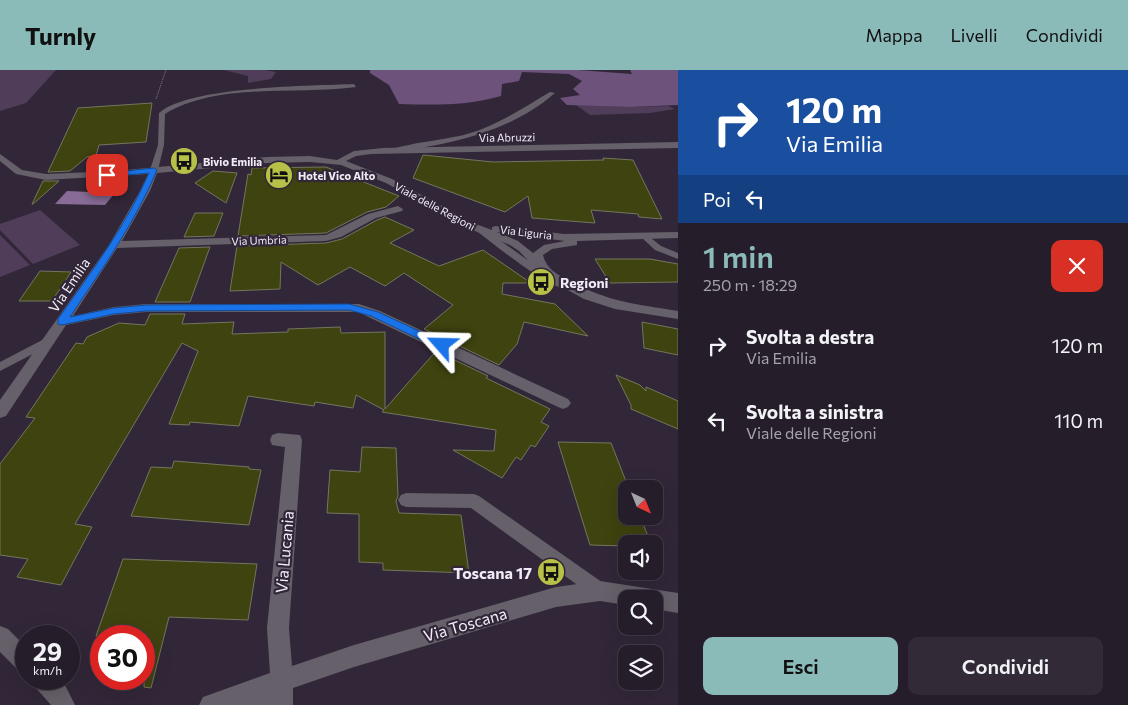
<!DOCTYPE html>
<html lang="it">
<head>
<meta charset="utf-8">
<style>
  body { margin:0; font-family:Commissioner,sans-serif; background:#322a36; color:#f1f3f6; height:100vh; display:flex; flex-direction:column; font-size:19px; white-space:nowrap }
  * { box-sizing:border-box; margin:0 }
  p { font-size:16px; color:#a4a2a8 }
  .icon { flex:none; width:28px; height:28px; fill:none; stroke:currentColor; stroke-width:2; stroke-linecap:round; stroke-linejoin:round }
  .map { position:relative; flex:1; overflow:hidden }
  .side { display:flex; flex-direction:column; background:#261d2a; width:450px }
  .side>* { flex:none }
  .banner { background:#1a4fa0; color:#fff; overflow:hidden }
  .needle { width:32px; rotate:137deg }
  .tools { position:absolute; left:618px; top:410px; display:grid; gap:10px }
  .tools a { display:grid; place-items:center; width:45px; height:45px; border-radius:10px; background:#261d2a; box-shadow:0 5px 20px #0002,0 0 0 1px #423b47; font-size:25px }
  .speed { position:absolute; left:15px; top:555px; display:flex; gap:10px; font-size:25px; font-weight:700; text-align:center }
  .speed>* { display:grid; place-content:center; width:65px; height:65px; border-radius:50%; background:#261d2a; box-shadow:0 5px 20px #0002,0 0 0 1px #423b47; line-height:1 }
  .speed small { font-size:12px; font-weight:400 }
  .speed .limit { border:8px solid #d22; background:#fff; color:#111 }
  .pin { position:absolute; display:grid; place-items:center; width:42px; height:42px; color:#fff; margin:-21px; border-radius:10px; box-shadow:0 2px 8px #0006 }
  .me { position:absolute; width:55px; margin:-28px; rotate:295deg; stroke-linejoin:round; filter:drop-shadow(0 0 4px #0008) }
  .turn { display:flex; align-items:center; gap:18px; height:105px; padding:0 25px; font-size:22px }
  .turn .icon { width:65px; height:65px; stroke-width:2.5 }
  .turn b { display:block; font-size:35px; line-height:42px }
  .then { display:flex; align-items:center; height:48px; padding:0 25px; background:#0003; gap:10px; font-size:19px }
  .round { display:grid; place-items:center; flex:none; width:52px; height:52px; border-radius:10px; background:#322a36 }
  .head { display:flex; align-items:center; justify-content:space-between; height:85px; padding:0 25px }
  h1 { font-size:30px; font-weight:600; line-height:38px; color:#8bbbb9 }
  .button { display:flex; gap:10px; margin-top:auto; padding:10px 25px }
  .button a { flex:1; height:58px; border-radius:10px; background:#8bbbb9; color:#111; font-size:20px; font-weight:600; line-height:58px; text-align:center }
  .button a+a { background:#322a36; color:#f1f3f6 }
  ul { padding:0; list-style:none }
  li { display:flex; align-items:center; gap:15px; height:75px; padding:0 25px }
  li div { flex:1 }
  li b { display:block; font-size:19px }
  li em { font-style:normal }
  header { display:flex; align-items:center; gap:30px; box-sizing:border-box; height:70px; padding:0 25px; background:#8bbbb9; color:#111 }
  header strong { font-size:24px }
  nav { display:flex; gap:28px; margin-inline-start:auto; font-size:18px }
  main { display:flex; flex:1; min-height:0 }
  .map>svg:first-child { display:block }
  .green { fill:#4f3d59 }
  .forest { fill:#6d527b }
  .water { fill:#886c97 }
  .building { fill:#3f430f; stroke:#73765f }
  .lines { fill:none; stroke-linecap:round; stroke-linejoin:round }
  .path { stroke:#877e8d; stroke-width:1; stroke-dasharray:1 1; stroke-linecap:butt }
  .lane { fill:#656069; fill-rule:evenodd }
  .street { fill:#656069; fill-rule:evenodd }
  .route { fill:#1a73e8; stroke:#114b97 }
  .labels { text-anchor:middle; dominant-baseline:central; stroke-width:4.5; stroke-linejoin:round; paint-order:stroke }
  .far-street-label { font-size:11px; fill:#f2ebf7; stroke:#322738 }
  .far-poi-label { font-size:11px; font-weight:bold; fill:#f2ebf7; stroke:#322738; text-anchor:start }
  .poi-label { font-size:14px; font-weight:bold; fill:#f2ebf7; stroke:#322738; text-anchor:start }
  .street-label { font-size:14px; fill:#f2ebf7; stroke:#322738 }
  .near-street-label { font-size:16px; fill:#f2ebf7; stroke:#322738 }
  .near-poi-label { font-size:16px; font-weight:bold; fill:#f2ebf7; stroke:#322738; text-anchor:end }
</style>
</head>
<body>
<header>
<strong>Turnly</strong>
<nav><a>Mappa</a><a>Livelli</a><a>Condividi</a></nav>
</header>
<main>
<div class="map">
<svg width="678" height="635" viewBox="0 0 678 635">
  <rect width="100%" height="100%" fill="#322738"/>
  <path class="green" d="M0 0H56L26 33 0 41Z
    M224 0H265L276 2 271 9 248 13V6Z
    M576 35 630 37 668 36 675 39 650 43 590 45Z
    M40 140 80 175 33 194 0 160V154Z
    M0 165 30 195 0 207Z"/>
  <path class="forest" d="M370 0H578L632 4 630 0H678V35L630 37 567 35 560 28 580 25 573 19 582 11 569 4 522 2 519 11 502 14 501 26C467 36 434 35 399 34L389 15 370 3Z"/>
  <path class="water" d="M67 121 115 123 105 135 55 134Z"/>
  <path class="building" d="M152 33 146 72 99 75 96 86 87 87 70 101 48 102 78 38Z
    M423 85 493 92 604 90 603 88 633 90 662 149 639 147 638 144 591 140 595 153 532 148 528 126 505 142 413 108Z
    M326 97 399 126 386 137 367 142 326 163 238 166 248 104 251 105 252 98Z
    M213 101 237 103 226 133 195 113Z
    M43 111H59L33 134H32Z
    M195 143H223L214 166 184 167Z
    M385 147 414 160 390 173 439 196 483 180 531 213H503L502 224 555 234 588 266 524 252 517 274 499 295 424 259 453 235 404 203 385 216 350 197 318 215 281 192 280 219 230 221 237 176 326 173 342 169 377 150Z
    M210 177 190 232H155L179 178Z
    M595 189H650L678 194V212L610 213Z
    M40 201 71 202 52 231H19Z
    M150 244H185L182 254 234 252 232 264 288 262V259L340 257 341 263 385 262V339L436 281 488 306 486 308 550 339 541 352 549 356 535 377 531 375 521 390 516 387 502 408 453 380 494 381 496 360 382 342 384 340 356 325 353 338 315 332 314 336 248 326 239 356 190 352 189 355 169 354 198 281 182 273 75 454 92 457 61 515 17 507 28 489 0 485V394L35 348 26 347 76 273 83 274 87 267 119 253 145 255Z
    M642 252 678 259V285L644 278Z
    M616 305 640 315 646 321V317L678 331V359L631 339V335Z
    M558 372 611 373 629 419H626V446H640L651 474H626V476L590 475Z
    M362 377 396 378 398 426 396 431 399 443 461 445 469 503 383 500V493L359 492V444L327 443 330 400 360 402Z
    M174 391 249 397V399L261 400 249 455 131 446 151 397 172 398Z
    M123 489 257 494 248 550 169 547 151 618 144 617V566H96Z"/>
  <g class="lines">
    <path class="path" d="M156 29 166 0"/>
    <path class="lane" d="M354 14 356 17C298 25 217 12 165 44L164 75 158 100 154 102 150 100 158 75 159 43C190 16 311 16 354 14Z
      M550 22 555 23C510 62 452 74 395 82L391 80C401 74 451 69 467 64 498 55 523 38 550 22Z
      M481 157 546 203 571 217 570 219C553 223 494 174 478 162L477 160Z
      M646 164 661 176 678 183V189L655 180 641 167Z
      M48 267 52 268 54 271 52 274 0 301V292Z
      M406 423 474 424 479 426 606 515 609 521 606 527 600 530 594 527 471 438 406 437 401 435 398 430 401 425Z"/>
    <path class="street" d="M678 72V78L371 84 356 86 346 91 392 109 473 153 492 160V157L496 156 564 164 678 162V168L577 171V175L552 179 543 185C547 200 557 204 570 211 608 232 636 234 678 241V249L615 239 584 229 544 207 519 181 510 175 465 157 386 113 341 95 310 92 267 93 157 103 150 121 122 171 326 165 368 144 398 136 403 139 402 141 376 148 341 167 326 171 117 178 73 246 114 237 146 234H359L380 241 568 329 571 333 568 337 563 339 558 337 358 242H146L114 245 66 255 6 346 0 348V330L109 175 140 121 148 104 46 110 16 104 0 91V84L22 100 46 104 115 101 267 87 310 86 337 90 354 81 383 78ZM497 162 565 171 544 175 533 183 518 171Z
      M278 363 300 365 302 370 289 558 292 596 354 575 556 517 600 511 678 523V543L654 539V529H626V535L600 531 556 537 354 597 293 618V635H199L203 627 270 603 267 558 285 377 272 375 270 370 272 365Z
      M0 556 8 559 26 577V603L18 600 0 582Z
      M32 609H59L66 617 75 635H51L35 617Z"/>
  </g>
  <path class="route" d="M154 98 157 100C135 153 102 199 70 247L114 238 146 235 349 234 378 242 445 273 447 275 442 279 438 278 371 246 349 240 146 241 114 244 62 255 58 254V249C91 202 126 156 149 103L107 107 103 105 107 103Z"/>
  <defs>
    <symbol id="bus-disc" viewBox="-11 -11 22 22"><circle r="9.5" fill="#b8c147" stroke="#322738"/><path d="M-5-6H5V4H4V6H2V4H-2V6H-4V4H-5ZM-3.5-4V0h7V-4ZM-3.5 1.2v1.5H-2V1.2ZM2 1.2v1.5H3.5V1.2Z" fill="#111"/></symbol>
    <symbol id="hotel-disc" viewBox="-11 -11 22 22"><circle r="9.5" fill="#b8c147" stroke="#322738"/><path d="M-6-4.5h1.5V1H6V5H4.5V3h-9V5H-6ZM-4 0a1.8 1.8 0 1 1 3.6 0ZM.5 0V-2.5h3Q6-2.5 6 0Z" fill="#111"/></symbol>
  </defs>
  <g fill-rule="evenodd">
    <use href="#bus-disc" x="168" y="75" width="32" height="32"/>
    <use href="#hotel-disc" x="263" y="89" width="32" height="32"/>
    <use href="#bus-disc" x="525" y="196" width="32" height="32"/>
    <use href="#bus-disc" x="535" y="486" width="32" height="32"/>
  </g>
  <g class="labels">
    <g class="far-street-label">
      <text transform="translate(507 67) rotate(-1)">Via Abruzzi</text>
      <text transform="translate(435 136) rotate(28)">Viale delle Regioni</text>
      <text transform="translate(526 162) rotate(7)">Via Liguria</text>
      <text transform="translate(259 170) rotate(-2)">Via Umbria</text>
    </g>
    <g class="far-poi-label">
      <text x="203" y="91">Bivio Emilia</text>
      <text x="298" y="105">Hotel Vico Alto</text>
    </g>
    <g class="poi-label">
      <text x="560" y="212">Regioni</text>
    </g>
    <g class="street-label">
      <text transform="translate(69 215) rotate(-56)">Via Emilia</text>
    </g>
    <g class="near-street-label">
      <text transform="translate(284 482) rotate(-85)">Via Lucania</text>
      <text transform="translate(465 554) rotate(-16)">Via Toscana</text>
    </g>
    <g class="near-poi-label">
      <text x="532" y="502">Toscana 17</text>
    </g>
  </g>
</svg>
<div class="tools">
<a><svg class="needle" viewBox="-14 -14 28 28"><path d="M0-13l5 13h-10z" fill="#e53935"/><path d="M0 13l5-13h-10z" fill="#a4a2a8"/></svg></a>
<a><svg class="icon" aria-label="sound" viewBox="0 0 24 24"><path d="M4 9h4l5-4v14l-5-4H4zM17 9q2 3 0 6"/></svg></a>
<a><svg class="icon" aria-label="search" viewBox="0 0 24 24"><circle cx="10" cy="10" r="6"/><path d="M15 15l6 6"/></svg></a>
<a><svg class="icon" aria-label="layers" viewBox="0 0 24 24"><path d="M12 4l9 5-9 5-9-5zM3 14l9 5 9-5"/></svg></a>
</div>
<div class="speed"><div>29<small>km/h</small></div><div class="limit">30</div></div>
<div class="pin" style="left:107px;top:105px;background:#d93025"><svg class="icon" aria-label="arrive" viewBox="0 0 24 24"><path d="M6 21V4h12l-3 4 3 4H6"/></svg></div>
<svg class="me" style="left:442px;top:275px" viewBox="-20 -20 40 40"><path d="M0-17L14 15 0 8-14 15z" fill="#1a73e8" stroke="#fff" stroke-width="4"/></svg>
</div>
<section class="side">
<div class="banner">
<div class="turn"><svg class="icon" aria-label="right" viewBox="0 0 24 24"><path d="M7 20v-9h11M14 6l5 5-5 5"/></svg><div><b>120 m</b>Via Emilia</div></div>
<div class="then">Poi<svg class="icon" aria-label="left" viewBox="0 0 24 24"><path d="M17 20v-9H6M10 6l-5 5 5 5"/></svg></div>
</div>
<div class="head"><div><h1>1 min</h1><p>250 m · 18:29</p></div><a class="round" style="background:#d93025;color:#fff"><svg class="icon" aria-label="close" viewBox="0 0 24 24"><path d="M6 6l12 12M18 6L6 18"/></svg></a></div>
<ul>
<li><svg class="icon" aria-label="right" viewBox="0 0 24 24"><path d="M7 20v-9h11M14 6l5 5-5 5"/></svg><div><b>Svolta a destra</b><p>Via Emilia</p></div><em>120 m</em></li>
<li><svg class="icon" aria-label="left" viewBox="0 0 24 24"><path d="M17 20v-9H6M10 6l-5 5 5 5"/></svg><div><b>Svolta a sinistra</b><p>Viale delle Regioni</p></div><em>110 m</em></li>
</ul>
<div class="button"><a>Esci</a><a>Condividi</a></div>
</section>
</main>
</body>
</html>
